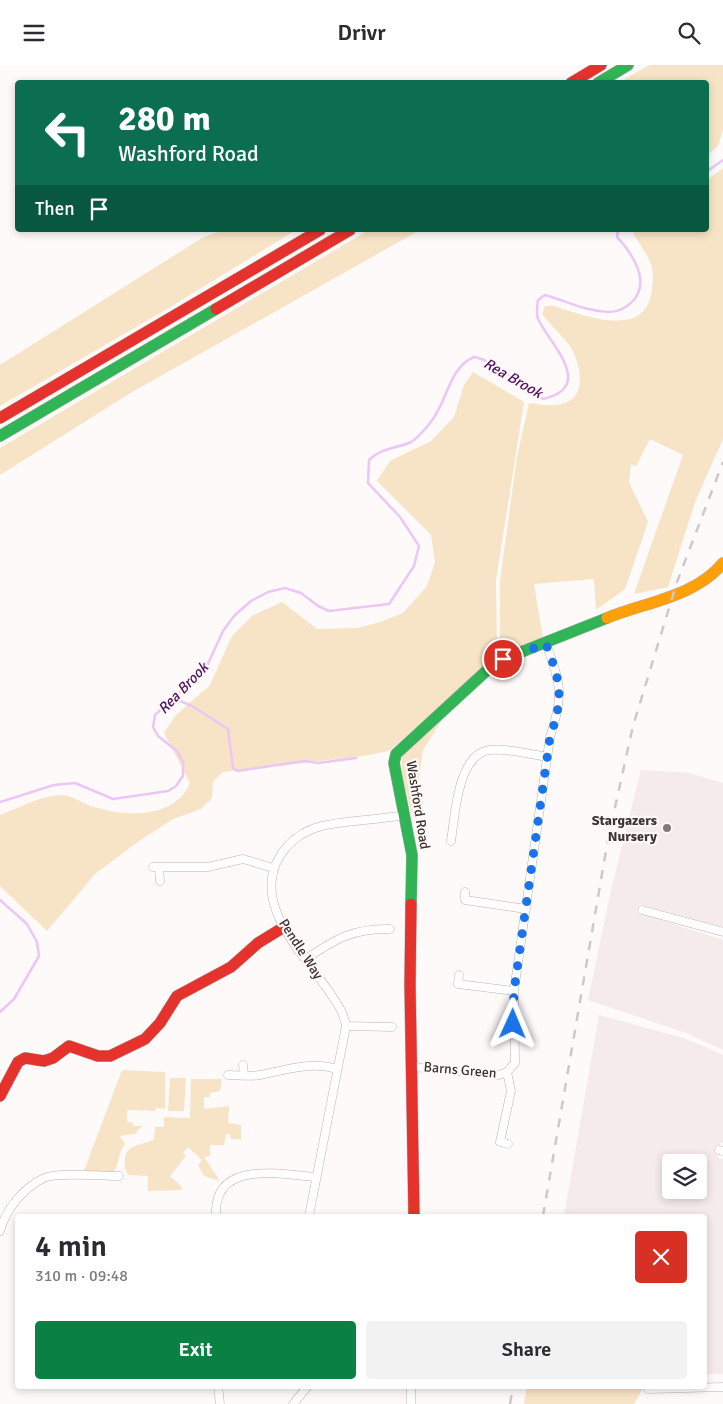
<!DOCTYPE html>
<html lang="en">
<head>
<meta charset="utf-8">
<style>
  body { margin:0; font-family:Signika,sans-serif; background:#f2f2f3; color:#2b2b33; height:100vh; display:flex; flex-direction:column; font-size:19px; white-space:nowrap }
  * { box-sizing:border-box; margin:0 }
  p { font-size:16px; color:#7c7c81 }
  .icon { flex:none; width:28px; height:28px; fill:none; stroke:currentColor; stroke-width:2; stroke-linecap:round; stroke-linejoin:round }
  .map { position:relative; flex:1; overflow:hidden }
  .panel { position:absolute; left:15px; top:1149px; width:692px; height:175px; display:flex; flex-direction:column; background:#fff; border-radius:5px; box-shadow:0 2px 8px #0003 }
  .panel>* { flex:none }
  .banner { position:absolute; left:15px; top:15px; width:694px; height:152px; border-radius:5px; box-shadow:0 2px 8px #0003; background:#0b6e4f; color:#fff; overflow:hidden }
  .buttons { position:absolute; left:662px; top:1089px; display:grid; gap:10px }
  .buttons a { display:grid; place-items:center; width:45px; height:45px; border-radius:5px; background:#fff; box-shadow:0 2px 8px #0003; font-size:25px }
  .pin { position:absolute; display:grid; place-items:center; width:42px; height:42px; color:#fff; margin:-21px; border:2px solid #fff; border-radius:50%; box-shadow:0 1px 5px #0007 }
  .me { position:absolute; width:55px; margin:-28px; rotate:1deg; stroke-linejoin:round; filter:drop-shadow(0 0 4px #0008) }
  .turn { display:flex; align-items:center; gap:18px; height:105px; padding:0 20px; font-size:22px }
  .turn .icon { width:65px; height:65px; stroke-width:2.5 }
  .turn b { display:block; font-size:35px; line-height:42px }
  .then { display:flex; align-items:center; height:48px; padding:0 20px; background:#0003; gap:10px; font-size:19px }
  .round { display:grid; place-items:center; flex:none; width:52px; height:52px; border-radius:5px; background:#f2f2f3 }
  .summary { display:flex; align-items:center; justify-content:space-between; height:85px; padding:0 20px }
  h1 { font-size:30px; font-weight:600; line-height:38px }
  .action { display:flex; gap:10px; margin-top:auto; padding:10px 20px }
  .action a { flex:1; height:58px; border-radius:5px; background:#0b8043; color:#fff; font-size:20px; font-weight:600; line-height:58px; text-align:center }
  .action a+a { background:#f2f2f3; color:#2b2b33 }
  header { display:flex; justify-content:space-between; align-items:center; height:65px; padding:0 20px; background:#fff; font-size:22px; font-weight:600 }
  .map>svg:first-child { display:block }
  .built { fill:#f5ebea; fill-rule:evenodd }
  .green { fill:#f7e4c6 }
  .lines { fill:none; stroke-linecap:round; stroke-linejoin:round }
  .stream { stroke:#ecc6f7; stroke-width:2.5 }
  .street-casing { stroke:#bab3b3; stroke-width:9 }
  .fast-casing { stroke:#bab3b3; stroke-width:12 }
  .slow-casing { stroke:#bab3b3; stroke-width:12 }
  .jam-casing { stroke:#bab3b3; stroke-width:12 }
  .street { stroke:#fffefe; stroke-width:8 }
  .fast { stroke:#30b455; stroke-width:11 }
  .slow { stroke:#ff9f0a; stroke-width:11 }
  .jam { stroke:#e5322d; stroke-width:11 }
  .rail { stroke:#cbc9c9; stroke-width:2.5; stroke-dasharray:9 9; stroke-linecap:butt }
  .route { stroke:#1a73e8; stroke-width:9; stroke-dasharray:0 16.2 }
  .poi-dot { fill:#817978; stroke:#fff9f8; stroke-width:2 }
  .labels { text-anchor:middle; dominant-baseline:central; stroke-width:4.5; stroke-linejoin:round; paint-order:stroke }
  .street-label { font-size:14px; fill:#3e3333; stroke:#fff9f8 }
  .poi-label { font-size:14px; font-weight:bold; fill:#3e3333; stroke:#fff9f8; text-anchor:end }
  .water-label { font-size:15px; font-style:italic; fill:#510f63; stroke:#fff9f8 }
</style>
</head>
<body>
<header><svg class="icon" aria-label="menu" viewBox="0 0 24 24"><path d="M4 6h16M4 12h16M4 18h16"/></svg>Drivr<svg class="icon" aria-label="search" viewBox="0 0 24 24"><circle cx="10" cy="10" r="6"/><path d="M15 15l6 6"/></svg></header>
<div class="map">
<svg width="723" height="1339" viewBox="0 0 723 1339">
  <rect width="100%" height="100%" fill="#fefaf9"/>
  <path class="built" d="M641 705 689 708 723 718V862L639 839 636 847 723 875V985L686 968 588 935 610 830Z
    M599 950 684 973 723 990V1078H720L718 1093 723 1094V1309H705V1151H564ZM671 1098H699V1125H671Z"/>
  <path class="green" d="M649 0H723V65L718 81 706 91V18L620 17Z
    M723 103V374L695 437 668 522 634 529 683 390 650 374 636 401 631 399 629 417 648 457 625 524 596 545 594 514 534 519 543 573 500 589V515L517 392 529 338C538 339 548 341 556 340 589 337 582 301 570 281 562 270 550 260 542 249L545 241H554C582 250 642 274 651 230 653 221 654 207 651 199 646 186 637 177 632 165H706V116Z
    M222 165H296L167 244 0 341V300L202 173Z
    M369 165H420L132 327 0 410V383Z
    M473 307 524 337 496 515 497 589 489 593 474 611 389 686 364 691 223 707 213 716 212 733 201 744 173 754 139 776 95 809 47 866 0 821V750C18 743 39 732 58 730 73 729 82 739 94 742 125 752 175 754 190 718L164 668 176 650 210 620 232 571 252 551 282 537 317 564 357 563 380 557 403 548 427 521 435 497 431 470 377 416 390 396 431 376 454 352 464 320Z
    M445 650 423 685 413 754C409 733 397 706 404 685Z
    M122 1005 165 1007V1044L156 1043 155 1046 127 1045V1057L133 1058V1061H142L135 1069 120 1071 125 1079C117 1088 120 1101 112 1109L84 1106Z
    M170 1013H186L184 1046H168Z
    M191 1014H222L220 1026 210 1028V1032H204V1044L229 1041 228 1058 241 1060V1075L231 1074 230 1069H226L224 1080H210V1091L204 1092 220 1116 204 1111 198 1100 202 1095 188 1082 183 1088 186 1091 170 1111 181 1121 182 1125 148 1126V1111L128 1110C125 1104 124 1101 125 1094 127 1077 142 1082 154 1074L155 1062H164V1052L190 1053Z
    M527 1321H643V1323L634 1339H524Z"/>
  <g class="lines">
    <path class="stream" d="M706 107 723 95
      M173 633 192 641 228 664 233 703 237 706 305 696 318 698 356 693
      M0 737 54 720 75 718 113 734 168 726 176 721 183 711V697L177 686 158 671 153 662 155 650 206 603 223 566 234 551 251 536 268 527 285 523 301 528 318 541 329 546 389 539 414 501 419 481 400 452 368 418 369 395C382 382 396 384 411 377 418 373 425 364 430 358 448 337 448 303 474 292 495 295 521 323 543 334 597 322 549 278 538 254 536 248 537 241 538 235L545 230C566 236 585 246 608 247 626 247 643 232 640 212 638 199 627 182 617 172L618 165
      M0 835 27 859 37 877 39 891 14 934 0 947"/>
    <defs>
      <path id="street" d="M451 776C455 752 457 690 489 685 507 683 529 689 547 692
        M153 802H208L243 794 273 803
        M159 803 160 816
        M465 827V835L526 844
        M642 845 723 867
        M306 894C335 874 354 863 390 864
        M459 910 458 919 514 926
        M346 961 392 962
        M243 1000 244 1010
        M413 1002 499 1010 507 1007
        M228 1010C238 1010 250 1012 260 1010 286 1005 310 996 337 1004
        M508 1079 500 1077 511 1026 507 1007 515 998 514 926 550 672C564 631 561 619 546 579
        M719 1085 723 1086
        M216 1151C213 1095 279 1109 316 1112
        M309 1151 346 961C344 947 336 937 328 925 302 888 251 838 280 791 289 776 305 765 322 761 349 755 378 755 405 750
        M0 1166C6 1144 23 1123 44 1113 57 1107 103 1111 119 1111
        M218 1321 220 1339
        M648 1324 723 1322
        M293 1339 308 1321
        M411 1339V1321"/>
      <path id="fast" d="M598 18 628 0
        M0 371 216 244
        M411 839 412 790 394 698 396 689 496 597 607 553"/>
      <path id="slow" d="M607 553C646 537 695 532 723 498"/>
      <path id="jam" d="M571 18 601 0
        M216 244 350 165
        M0 353 320 165
        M411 839 410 920 414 1151
        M0 1031 18 997 25 993 44 996 53 993 69 981 98 991H110L145 974 160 958 177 931 231 902 258 878 284 862"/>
    </defs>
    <use href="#street" class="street-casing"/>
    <use href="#fast" class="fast-casing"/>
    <use href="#slow" class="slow-casing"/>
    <use href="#jam" class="jam-casing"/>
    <use href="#street" class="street"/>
    <use href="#fast" class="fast"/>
    <use href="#slow" class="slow"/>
    <use href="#jam" class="jam"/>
    <path class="rail" d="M543 1151 608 774 633 661 677 517 723 397
      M510 1339 513 1321"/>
  </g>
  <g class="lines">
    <path class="route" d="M503 594 546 579C561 619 564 631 550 672L514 926 513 959"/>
  </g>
  <circle class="poi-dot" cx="667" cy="763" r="5"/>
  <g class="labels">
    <g class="street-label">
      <text transform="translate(418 740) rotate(81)">Washford Road</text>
      <text transform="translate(301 884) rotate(57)">Pendle Way</text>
      <text transform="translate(460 1005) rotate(5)">Barns Green</text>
    </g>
    <g class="poi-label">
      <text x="657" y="755">Stargazers<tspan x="657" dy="16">Nursery</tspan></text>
    </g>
    <g class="water-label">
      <text transform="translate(513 313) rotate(30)">Rea Brook</text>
      <text transform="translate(183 623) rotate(-46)">Rea Brook</text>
    </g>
  </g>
</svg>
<div class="buttons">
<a><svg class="icon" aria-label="layers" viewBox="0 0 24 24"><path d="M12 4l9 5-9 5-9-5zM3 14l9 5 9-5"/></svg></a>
</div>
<div class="pin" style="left:503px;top:594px;background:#d93025"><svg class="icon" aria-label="arrive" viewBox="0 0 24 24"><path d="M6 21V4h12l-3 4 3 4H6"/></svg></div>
<svg class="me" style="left:513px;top:959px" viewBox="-20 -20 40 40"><path d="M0-17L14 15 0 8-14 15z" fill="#1a73e8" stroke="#fff" stroke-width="4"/></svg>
<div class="banner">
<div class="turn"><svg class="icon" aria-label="left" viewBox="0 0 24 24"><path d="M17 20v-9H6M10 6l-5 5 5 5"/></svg><div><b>280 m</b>Washford Road</div></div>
<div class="then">Then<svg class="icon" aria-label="arrive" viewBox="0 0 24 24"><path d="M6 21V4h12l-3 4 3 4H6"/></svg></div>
</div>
<section class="panel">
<div class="summary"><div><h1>4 min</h1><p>310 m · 09:48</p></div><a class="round" style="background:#d93025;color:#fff"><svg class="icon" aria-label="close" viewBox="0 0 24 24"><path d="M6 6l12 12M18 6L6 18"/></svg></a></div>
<div class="action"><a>Exit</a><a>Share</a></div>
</section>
</div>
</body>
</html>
